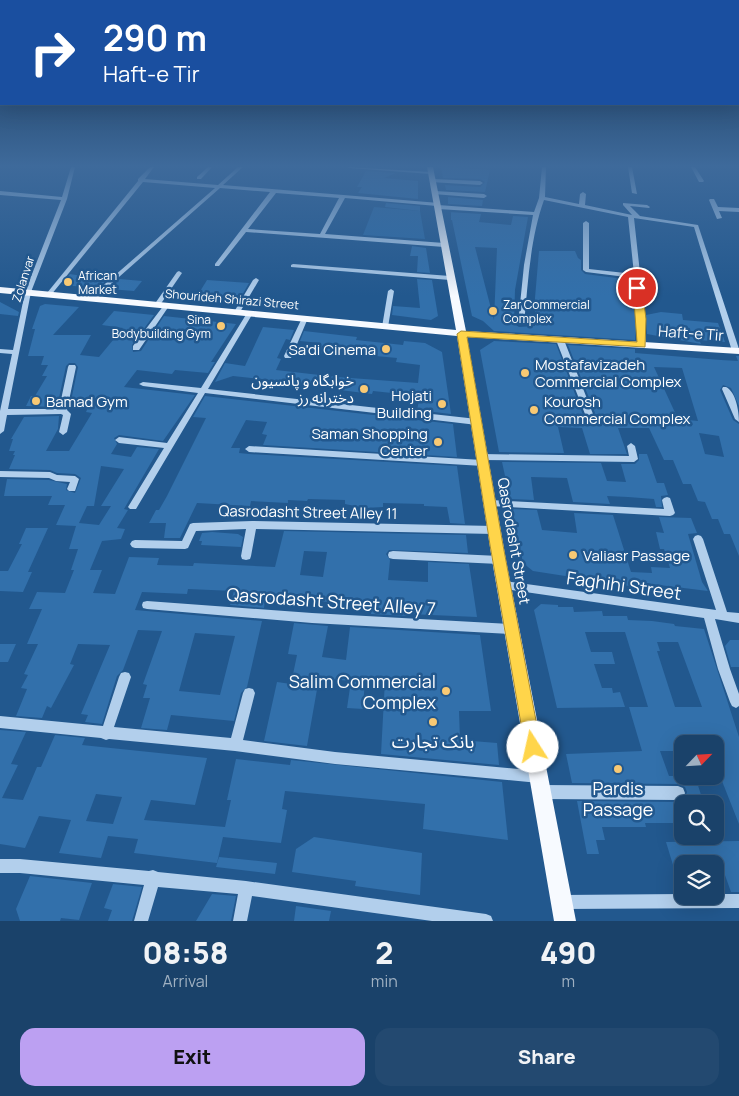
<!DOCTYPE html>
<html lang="en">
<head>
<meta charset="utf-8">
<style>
  body { margin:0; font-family:Manrope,"Noto Sans Arabic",sans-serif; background:#234970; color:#f1f3f6; height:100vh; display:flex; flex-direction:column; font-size:19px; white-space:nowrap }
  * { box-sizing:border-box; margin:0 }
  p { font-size:16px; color:#9fb0c1 }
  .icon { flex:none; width:28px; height:28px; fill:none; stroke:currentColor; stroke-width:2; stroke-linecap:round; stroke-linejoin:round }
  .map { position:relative; height:921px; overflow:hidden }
  .details { display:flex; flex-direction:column; background:#1a426a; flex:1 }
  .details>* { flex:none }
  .top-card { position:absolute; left:0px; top:0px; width:740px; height:105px; box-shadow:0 5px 20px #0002,0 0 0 1px #385b7e; background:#1a4fa0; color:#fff; overflow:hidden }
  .needle { width:32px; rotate:65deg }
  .fabs { position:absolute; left:674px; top:735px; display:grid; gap:10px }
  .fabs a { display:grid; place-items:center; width:50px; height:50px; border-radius:10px; background:#1a426a; box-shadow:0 5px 20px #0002,0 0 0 1px #385b7e; font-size:25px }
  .pin { position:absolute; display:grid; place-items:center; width:42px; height:42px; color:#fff; margin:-21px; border:2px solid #fff; border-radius:50%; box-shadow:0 1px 5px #0007 }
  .me { position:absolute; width:55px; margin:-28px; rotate:350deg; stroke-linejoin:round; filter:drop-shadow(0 0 4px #0008) }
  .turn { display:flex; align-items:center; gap:18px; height:105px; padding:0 20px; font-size:22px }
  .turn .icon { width:65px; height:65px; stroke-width:2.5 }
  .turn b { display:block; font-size:35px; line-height:42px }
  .eta { display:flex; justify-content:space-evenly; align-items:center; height:85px; text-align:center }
  .eta b { font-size:30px; font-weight:800; line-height:35px }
  .primary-button { display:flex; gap:10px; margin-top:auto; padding:10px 20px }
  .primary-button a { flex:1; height:58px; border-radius:15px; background:#bca0f2; color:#111; font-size:20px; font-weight:800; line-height:58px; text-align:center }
  .primary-button a+a { background:#234970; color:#f1f3f6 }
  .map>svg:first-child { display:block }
  .green { fill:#2c6ba6 }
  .building { fill:#3270ab; fill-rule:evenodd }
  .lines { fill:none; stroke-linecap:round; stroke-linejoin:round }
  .minor { fill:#b2cfec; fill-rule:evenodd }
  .major { fill:#f7faff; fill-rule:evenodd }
  .route { fill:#ffd54a; stroke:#a68a30 }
  .poi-dot { fill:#f8c974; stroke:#22588e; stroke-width:2 }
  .labels { text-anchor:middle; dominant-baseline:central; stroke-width:5; stroke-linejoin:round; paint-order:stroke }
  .far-poi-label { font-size:12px; fill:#fff; stroke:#22588e; text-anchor:start }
  .far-street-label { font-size:12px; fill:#fff; stroke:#22588e }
  .street-label { font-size:15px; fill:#fff; stroke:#22588e }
  .poi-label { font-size:15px; fill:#fff; stroke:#22588e; text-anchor:end }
  .near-street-label { font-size:18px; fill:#fff; stroke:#22588e }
  .near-poi-label { font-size:18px; fill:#fff; stroke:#22588e }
</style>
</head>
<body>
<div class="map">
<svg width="739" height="921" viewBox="0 0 739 921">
  <rect width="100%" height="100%" fill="#22588e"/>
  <path class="green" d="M374 207 420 211 425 239 363 235Z"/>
  <path class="building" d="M441 167 490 170 485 192 446 190 445 185 480 187 485 182 480 179 443 178Z
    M366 171 396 173 384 178 418 181V199L358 193 362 187H357Z
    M448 197 483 200 482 206 448 204Z
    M386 203 420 206V211L385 207Z
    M449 212 481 214 479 222 511 225 513 216 528 217 515 290 514 324 519 327 535 326V298L539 251H575L578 258 581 260V270L585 274 632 280 637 319 635 340 494 331 483 321 472 316 452 220H451V212ZM475 247 497 248 494 320Z
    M412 246 426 248 430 273 417 272 418 256H410Z
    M70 274 107 280 97 288 62 285Z
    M120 279 142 281 134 291 109 289Z
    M417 279 432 280 438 316 431 320 392 315 393 306 420 308Z
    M207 280 249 283 241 297 199 293Z
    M0 302 19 312 18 316 0 314Z
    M45 304 79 307 53 335H91L80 355 99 357 123 328 102 325 114 311 154 315 132 345 133 352 141 351 164 316 236 324 211 362H215L208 373 175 370 172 374 137 370 124 387 195 395 163 441 119 435 114 438 117 444 111 454 131 457 137 447 159 449 124 509 128 510 117 528 125 529 121 539 102 541 90 570H102L93 593 115 594 129 557 159 558 157 565 193 566 194 563 275 567 284 531 466 535 468 553 389 550 386 554 390 560 388 580 428 582V562L469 564 477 617 409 614V616L371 614 372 605 316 601 317 595 278 593 277 601 265 600 264 608 230 605 234 591 188 589 187 594 142 592 135 610 262 621 247 687 241 693 234 721 171 715 167 730 141 728 150 698H143L147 685 143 684 162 631 138 630 123 670 117 676 102 724 85 722 88 715 81 714 110 645 78 644 70 664 74 665 51 708 47 706 42 718 16 716 27 689 21 688 28 675 24 674 38 644H27L42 609H29L37 592 65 593 74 570H71L78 549H69L76 526 56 525 65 505H48L52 496H4L7 479 49 480 67 484 66 490 75 493 81 478 75 474 57 473 50 470 9 469 15 455H13L15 451H9L13 439H11L24 417 59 416 58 429 46 451H69L92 413 86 412 91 401H71L78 367 75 363H69L66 366 57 407 26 406 31 396H35L47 376H42L48 365H41L44 356H28L35 329H32L40 306ZM101 466 124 469 101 506H111L99 525 79 523 87 506H94ZM304 551 327 552 323 577 300 575ZM195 633 235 636 220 695 179 691Z
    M661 312 682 314 683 320 718 323 725 342 699 340 701 344 647 334 646 315Z
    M263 327 294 330 290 340 286 339 277 358 281 359 276 370 337 377 418 383 420 365 396 362 397 358 344 353 343 356 317 353 321 343 300 341 304 331 357 337 356 340 403 345 404 341 425 343 442 352 451 414 417 410 420 396 373 391 372 394 340 390 341 388 233 376 215 382 225 363 245 366Z
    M494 341 556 344 583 415 590 419 595 413 568 345 635 349V353L721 360 738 361 736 356H739V406L731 388 723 385 720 390 733 420 739 424V556L730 534H724L718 519H712L705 502 698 501 691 484H683L673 460H664L649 428H618L627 454H590L582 428 558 427 564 453 499 452 480 350ZM654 367 682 368 698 421 678 419ZM699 433 719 436 724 457 705 454Z
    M205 396 453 424 457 457 263 445 267 435 262 434 267 422 246 420 231 448H240L239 453 249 454 457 466 465 524 450 523 447 507 424 506V504L383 503V507L365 508 345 504V500L308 499 307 501 288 500V503L251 501 250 506 197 503 180 538H164L166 523H149L156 510H159L167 496 206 418 193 417Z
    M639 454H647L657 483H664L668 495 661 496 662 507H656L654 499 628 497 607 496 610 504 573 502 567 478 531 477 534 500 510 499 502 462 601 463 607 481 626 482 621 464H635L639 460Z
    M512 509 537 510 542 530 577 533 574 513 613 515 631 572 652 573 651 567 670 568 664 549H660L656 532 664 533 659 517 691 518 697 533 688 534 702 582 708 591 635 582 636 587 533 571 523 563Z
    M26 528H48L28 572H32L23 592 0 591V571H8L22 544H19Z
    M212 532 238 534 243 537 241 547 201 545 202 541H199L202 533Z
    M541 604 558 605V607H573L574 612 602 611 603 616H627L628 620 652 621 674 624 675 626 704 629 739 737V824L720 776H722L715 757V744H673L675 751H660L669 776H695L702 798H685L687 792 685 787 678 784 572 783 566 754 642 751 629 707H648L625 632H585L591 652H612L615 664H594L602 688H612L613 693 620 692 625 707 557 708 534 610ZM657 642H678L702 707H675L657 651H660Z
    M294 623 328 626 322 657 346 660 350 627 480 635 491 711H459L460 740 497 743 499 765 381 754 385 680 365 678 363 709 347 708 351 681 319 678 307 746 264 741 277 682 291 684 297 655 288 654Z
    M730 640H739V667H731L725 646Z
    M0 644H16L8 662H0Z
    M0 730 26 732 11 764 18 765 2 798 23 800 37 767H41L55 735 85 738 82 745 207 758 195 805 151 800 144 820 225 827 231 800H227L236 759 290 765 291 760 502 782 508 840 423 829 425 804 285 791 282 809 287 810 281 843 223 837 217 863 134 853 138 839 108 836 101 858 59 853 71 820 39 816 25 848 0 844ZM96 794 122 797 113 824 86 821Z
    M577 801 677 802 682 823H645L646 827H602L605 840H596L599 854H587Z
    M314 837 422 853 420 895 355 886 356 881 292 872 296 849Z
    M739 841V892H731L721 864H682V887L680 888 666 842Z
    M219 857 277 863 275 874 216 867Z
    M30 876 92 883 79 920 61 918 60 921H20L16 909Z
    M113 884 142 887 132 921H108L112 910 104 908Z
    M212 894 236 896 231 921H196Z
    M296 906 331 911 329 921H294Z"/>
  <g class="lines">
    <path class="minor" d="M71 167H75L67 199 31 292 8 409H59L68 367 69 365H75L76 367 67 410 71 414 67 432 63 435 59 432 63 415 61 414 7 415 4 431 0 434V411L12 354 0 353V349L13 350 25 292 61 200 0 195V191L62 197Z
      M150 167H154L145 179 218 185 238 167H243L223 185 439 203 440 204 437 206 345 198 325 234 444 243 447 245 444 247 246 232 219 266H215V264L270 192 220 188 94 299H90V297L215 188 143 182 51 295H47V293L138 181V179ZM276 193 339 198 320 234 248 229Z
      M208 167H212L201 179H197V177Z
      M347 167 431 172 433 173 431 174 349 168Z
      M542 167H546L545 197 579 204 580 194 583 192 586 194 585 205 632 215 623 205V203L647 205 650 207 649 208 630 206 640 216 698 225 739 349V353H733L732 351 694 227 634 218 645 319 646 345 642 347 638 345 639 319 634 278 586 272 583 270V223L586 221 589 223V269L634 274 628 217 544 200C530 239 528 283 524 324L523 325H519L518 324 524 265 533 215 438 209 435 207 438 205 534 212 539 198Z
      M628 167H632L637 194 632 193Z
      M691 167H695L704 181 703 182H699Z
      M433 179 480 181 483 183 480 185 431 182 430 181Z
      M435 191 484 194 487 196 484 198 433 194 432 193Z
      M710 199H714L718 207 739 208V212L719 211 722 218 717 219 709 200Z
      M293 264 450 276 453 278 450 280 291 267V265Z
      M179 271 182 273 160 305 159 306H155L154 305 177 272Z
      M256 278 259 280 240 312 237 314 235 313 234 312 253 280Z
      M391 289 394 291 388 327 385 329 382 327 388 291Z
      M166 304 169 306 139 350H133V346L164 305Z
      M250 311 253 313 208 389 477 419 481 422 477 425 205 393 136 509H130L128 507 164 448 119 443 115 440 119 437 167 443 198 393 143 386 139 384 143 382 201 388 247 313Z
      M305 316 308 318 292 356 291 358H285L284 356 302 318Z
      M557 338H563L564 340 593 414 592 416 589 417 585 414 556 340Z
      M723 387H726C736 392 739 411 739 422L735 419 722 389Z
      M631 443 635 446 638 459 634 462 482 460 486 461 487 463 483 466 249 452 245 449 249 446 482 460 478 457 482 454 629 456 627 446Z
      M0 471 50 472 57 475 75 476 79 479 75 491H69L67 489 70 482 56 481 49 478 0 477Z
      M667 497 670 498 675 513 673 515 670 516 490 506 487 505 485 503 487 501 490 500 664 509 662 500 664 498Z
      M252 521 494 526 497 527 499 530 497 533 494 534 256 529 251 556 250 559 246 560 242 559 241 556 246 529 196 531 188 548 185 549 135 548 132 547 130 544 132 541 135 540 182 541 190 524 193 523Z
      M698 535 701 536 703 539 727 612 739 613V623L715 619 730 669 739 694V706L736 708 732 706 730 702 718 669 704 618 504 589 500 588 499 585 500 582 504 581 716 610 693 539 695 536Z
      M393 551 499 556 503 557 504 560 503 563 499 564 393 559 389 558 388 555 389 552Z
      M147 601 312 613 512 624 516 626 517 629 516 632 512 634 312 623 147 609 143 608 142 605 143 602Z
      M125 672 129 673 131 677 114 727 231 738 243 693 245 689 249 688 253 689 255 693 243 740 335 752 539 771 544 772 545 777 544 782 539 783 335 764 235 751 109 739 106 740 101 738 0 728V716L103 726 119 677 121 673Z
      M542 785 678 786 683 788 685 793 683 798 678 800 542 799 537 797 535 792 537 787Z
      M0 859H20L149 871 153 870 158 872 246 881 486 914 491 916 493 921H432L252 896 247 921H233L238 894 158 887 148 921H134L144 885 20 873H0Z
      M682 894V896H715V894H739V908L562 909 557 907 555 902 557 897 562 895Z"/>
    <path class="major" d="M427 167H433L466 331 739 348V354L467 337 506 560 576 921H554L492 560 457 336 0 293V287L456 330Z"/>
  </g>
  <linearGradient id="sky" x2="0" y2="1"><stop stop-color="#13304e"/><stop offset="0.56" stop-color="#3e6a9b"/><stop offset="1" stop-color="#3e6a9b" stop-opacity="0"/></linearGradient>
  <rect width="739" height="296" fill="url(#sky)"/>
  <path class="route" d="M637 286 642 288 646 319 645 347 467 337 503 545 541 747 539 753 533 755 527 753 525 747 490 545 457 334 461 331 637 342 633 288Z"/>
  <g class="poi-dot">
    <circle cx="68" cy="282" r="5"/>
    <circle cx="493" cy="311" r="5"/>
    <circle cx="221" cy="326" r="5"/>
    <circle cx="386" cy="349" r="5"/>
    <circle cx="525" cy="373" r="5"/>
    <circle cx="364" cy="389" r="5"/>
    <circle cx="36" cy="401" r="5"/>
    <circle cx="442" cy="404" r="5"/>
    <circle cx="534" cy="410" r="5"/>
    <circle cx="438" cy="442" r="5"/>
    <circle cx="573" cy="555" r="5"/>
    <circle cx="446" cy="691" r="5"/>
    <circle cx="433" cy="722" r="5"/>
    <circle cx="618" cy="769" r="5"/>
  </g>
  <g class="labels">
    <g class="far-poi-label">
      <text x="78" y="275">African<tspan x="78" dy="14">Market</tspan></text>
      <text x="503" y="304">Zar Commercial<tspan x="503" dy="14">Complex</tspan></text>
      <text x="211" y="319" text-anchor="end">Sina<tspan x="211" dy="14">Bodybuilding Gym</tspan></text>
    </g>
    <g class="far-street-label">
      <text transform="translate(23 279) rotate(-72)">Zolanvar</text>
      <text transform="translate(232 299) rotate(5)">Shourideh Shirazi Street</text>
    </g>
    <g class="street-label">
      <text transform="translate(691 333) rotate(4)">Haft-e Tir</text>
      <text transform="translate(308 512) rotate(1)">Qasrodasht Street Alley 11</text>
      <text transform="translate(514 541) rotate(80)">Qasrodasht Street</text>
    </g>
    <g class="poi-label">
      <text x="376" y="349">Sa'di Cinema</text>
      <text x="535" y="364" text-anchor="start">Mostafavizadeh<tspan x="535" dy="17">Commercial Complex</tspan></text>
      <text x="354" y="380">خوابگاه و پانسیون<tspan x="354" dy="17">دخترانه رز</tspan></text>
      <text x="432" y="395">Hojati<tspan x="432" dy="17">Building</tspan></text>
      <text x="46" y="401" text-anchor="start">Bamad Gym</text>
      <text x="544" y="401" text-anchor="start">Kourosh<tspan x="544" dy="17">Commercial Complex</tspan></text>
      <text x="428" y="433">Saman Shopping<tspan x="428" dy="17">Center</tspan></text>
      <text x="583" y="555" text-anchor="start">Valiasr Passage</text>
    </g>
    <g class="near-street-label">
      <text transform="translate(624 585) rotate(8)">Faghihi Street</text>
      <text transform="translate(331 601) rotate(4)">Qasrodasht Street Alley 7</text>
    </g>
    <g class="near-poi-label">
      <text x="436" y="681" text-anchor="end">Salim Commercial<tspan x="436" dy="21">Complex</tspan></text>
      <text x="433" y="741">بانک تجارت</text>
      <text x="618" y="788">Pardis<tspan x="618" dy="21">Passage</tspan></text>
    </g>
  </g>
</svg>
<div class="fabs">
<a><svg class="needle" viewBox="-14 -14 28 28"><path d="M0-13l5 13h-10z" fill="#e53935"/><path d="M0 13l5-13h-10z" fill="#9fb0c1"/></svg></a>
<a><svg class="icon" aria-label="search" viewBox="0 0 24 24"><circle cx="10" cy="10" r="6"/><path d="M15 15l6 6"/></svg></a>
<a><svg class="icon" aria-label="layers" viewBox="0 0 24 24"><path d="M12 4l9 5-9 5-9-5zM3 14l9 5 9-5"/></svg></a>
</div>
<div class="pin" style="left:637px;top:288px;background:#d93025"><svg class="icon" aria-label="arrive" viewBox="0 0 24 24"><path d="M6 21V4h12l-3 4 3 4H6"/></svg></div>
<svg class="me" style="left:533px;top:747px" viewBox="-20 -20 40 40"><circle r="19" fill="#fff"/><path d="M0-13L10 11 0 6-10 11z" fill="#ffd54a"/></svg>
<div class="top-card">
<div class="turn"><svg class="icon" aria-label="right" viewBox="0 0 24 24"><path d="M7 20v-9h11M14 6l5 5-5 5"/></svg><div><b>290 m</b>Haft-e Tir</div></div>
</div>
</div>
<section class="details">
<div class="eta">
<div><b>08:58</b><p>Arrival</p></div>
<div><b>2</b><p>min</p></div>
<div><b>490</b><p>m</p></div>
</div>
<div class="primary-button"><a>Exit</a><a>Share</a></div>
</section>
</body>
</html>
